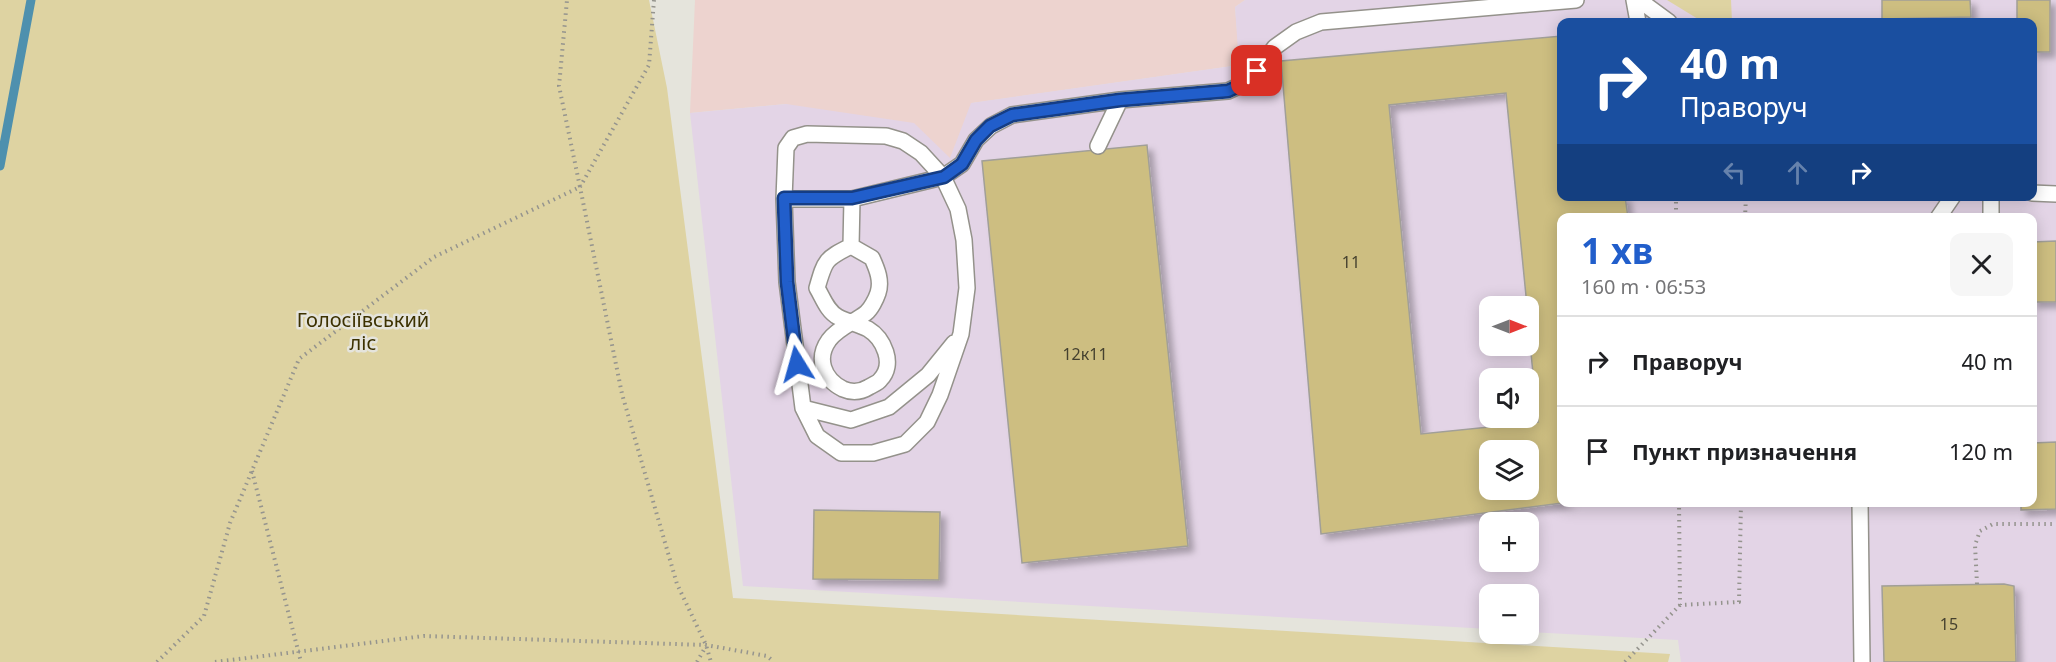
<!DOCTYPE html>
<html lang="uk">
<head>
<meta charset="utf-8">
<style>
  body { margin:0; font-family:"Noto Sans",sans-serif; background:#f6f6f6; color:#202124; height:100vh; display:flex; flex-direction:column; font-size:22px; white-space:nowrap }
  * { box-sizing:border-box; margin:0 }
  p { font-size:20px; color:#757577 }
  .icon { flex:none; width:33px; height:33px; fill:none; stroke:currentColor; stroke-width:2; stroke-linecap:round; stroke-linejoin:round }
  .map { position:relative; flex:1; overflow:hidden }
  .drawer { position:absolute; left:1557px; top:213px; width:480px; height:294px; display:flex; flex-direction:column; background:#fff; border-radius:12px; box-shadow:0 3px 15px #0003 }
  .drawer>* { flex:none }
  .guide { position:absolute; left:1557px; top:18px; width:480px; height:183px; border-radius:12px; box-shadow:0 3px 15px #0003; background:#1a4fa0; color:#fff; overflow:hidden }
  .needle { width:39px; rotate:90deg }
  .controls { position:absolute; left:1479px; top:296px; display:grid; gap:12px }
  .controls a { display:grid; place-items:center; width:60px; height:60px; border-radius:12px; background:#fff; box-shadow:0 3px 15px #0003; font-size:30px }
  .pin { position:absolute; display:grid; place-items:center; width:51px; height:51px; color:#fff; margin:-26px; border-radius:12px; box-shadow:0 3px 9px #0006 }
  .me { position:absolute; width:66px; margin:-33px; rotate:352deg; stroke-linejoin:round; filter:drop-shadow(0 0 4px #0008) }
  .turn { display:flex; align-items:center; gap:21px; height:126px; padding:0 24px; font-size:27px }
  .turn .icon { width:78px; height:78px; stroke-width:2.5 }
  .turn b { display:block; font-size:42px; line-height:51px }
  .lanes { display:flex; align-items:center; height:57px; padding:0 24px; background:#0003; justify-content:center; gap:30px; direction:ltr }
  .lanes .off { opacity:.35 }
  .round { display:grid; place-items:center; flex:none; width:63px; height:63px; border-radius:12px; background:#f6f6f6 }
  .summary { display:flex; align-items:center; justify-content:space-between; height:102px; padding:0 24px }
  h1 { font-size:36px; font-weight:700; line-height:45px; color:#215ecb }
  ul { padding:0; list-style:none }
  li { display:flex; align-items:center; gap:18px; height:90px; padding:0 24px; border-top:2px solid #e0e0e0 }
  li div { flex:1 }
  li b { display:block; font-size:22px }
  li em { font-style:normal }
  .map>svg:first-child { display:block }
  .industrial { fill:#edd3cf }
  .education { fill:#e3d4e6; fill-rule:evenodd }
  .green { fill:#ded3a2 }
  .lines { fill:none; stroke-linecap:round; stroke-linejoin:round }
  .stream { stroke:#4e90ae; stroke-width:9 }
  .building { fill:#cdbe81; stroke:#a19f98; stroke-width:1.5; fill-rule:evenodd; filter:url(#shadow) }
  .lane-casing { stroke:#94928b; stroke-width:18 }
  .path { stroke:#95948e; stroke-width:4; stroke-dasharray:1.5 4.5; stroke-linecap:butt }
  .lane { stroke:#fff; stroke-width:15 }
  .route-casing { stroke:#153d84; stroke-width:15 }
  .route { stroke:#215ecb; stroke-width:10 }
  .labels { text-anchor:middle; dominant-baseline:central; stroke-width:5; stroke-linejoin:round; paint-order:stroke }
  .number-label { font-size:16px; fill:#45412f }
  .park-label { font-size:20px; fill:#3c3100; stroke:#e5e4dc }
</style>
</head>
<body>
<div class="map">
<svg width="2056" height="662" viewBox="0 0 2056 662">
  <defs>
    <filter id="shadow"><feDropShadow dx="5.5" dy="5.5" stdDeviation="3" flood-color="#0004"/></filter>
  </defs>
  <rect width="100%" height="100%" fill="#e5e4dc"/>
  <path class="industrial" d="M695 0H1245L1235 7 1240 65 972 103 950 159 786 104 690 113Z"/>
  <path class="education" d="M1245 0H2056V662H1681L1678 640 1529 632 1528 594H1490L1489 629 743 586 690 113 786 104 914 123 950 158 971 103 1239 65 1235 7ZM1562 22H2032V196H1562ZM1562 218H2032V502H1562ZM1490 306H1528V345H1490ZM1490 378H1528V417H1490ZM1490 450H1528V489H1490ZM1490 522H1528V561H1490Z"/>
  <path class="green" d="M0 0H649L667 88 733 598 1670 654 1668 662H0Z
    M1667 0H1731L1732 22H1703Z"/>
  <g class="lines">
    <path class="stream" d="M0 166 31 0"/>
  </g>
  <path class="building" d="M1882 0H1970L1971 17 1882 19Z
    M2017 0H2050V52H2032V22H2017Z
    M1562 36V196H1625L1628 218H1562V502H1570L1321 534 1281 61ZM1506 93 1527 306H1528V324L1538 422 1421 434 1389 105ZM1490 450H1528V489H1490Z
    M1147 145 1188 546 1022 563 982 161Z
    M1862 216V218L1782 217Z
    M2056 241V302H2032V242Z
    M2056 442V509L2021 510V502H2032V443Z
    M814 510 940 512 939 580 813 579Z
    M2004 584 2014 586 2016 662H1884L1882 586Z"/>
  <g class="lines">
    <defs>
      <path id="lane" d="M1634 0 1638 22
        M1639 0 1669 22
        M807 134 886 136 903 141 921 153 943 177 958 209 964 240 967 288 961 334 940 395 927 422 905 444 873 453H841L817 436 803 408 787 282 784 199 786 148 793 138Z
        M1098 146 1120 100 1228 91 1243 84 1257 71 1275 47 1296 32 1321 22 1576 0
        M2032 193 2056 194
        M784 199H852L943 177 962 164 976 140 991 126 1012 115 1120 100
        M1938 218 1953 196
        M1991 218V196
        M851 246C825 259 825 260 817 288 823 298 827 311 838 317 847 322 858 324 868 329 883 338 896 364 880 380 878 383 872 385 869 387 861 392 852 393 843 389 823 379 816 358 829 340 839 327 855 322 866 313 871 309 876 299 878 293 882 281 877 269 872 258L851 246
        M851 246 852 199
        M803 408 851 420 889 407 928 375 954 343
        M1860 502 1862 662"/>
    </defs>
    <use href="#lane" class="lane-casing"/>
    <path class="path" d="M654 0 649 65 580 187 622 394 677 584 706 645 711 662
      M1676 196V218
      M1745 218 1746 196
      M252 471 301 662
      M1679 502 1680 605 1739 602 1741 502
      M1977 584 1975 545 1980 531 1993 524H2056
      M157 662 204 616 230 523 299 359 434 257 580 187 559 86 567 0
      M215 662 424 636 706 645 767 656 774 662
      M697 662 706 646
      M1625 662 1680 605"/>
    <use href="#lane" class="lane"/>
  </g>
  <g class="lines">
    <defs>
      <path id="route" d="M797 364 787 282 784 198H852L944 177 962 164 976 140 990 126 1012 115 1120 100 1228 91 1243 84 1257 71"/>
    </defs>
    <use href="#route" class="route-casing"/>
    <use href="#route" class="route"/>
  </g>
  <g class="labels">
    <g class="number-label">
      <text x="1351" y="262">11</text>
      <text x="1085" y="354">12к11</text>
      <text x="1949" y="624">15</text>
    </g>
    <g class="park-label">
      <text x="363" y="319">Голосіївський<tspan x="363" dy="23">ліс</tspan></text>
    </g>
  </g>
</svg>
<div class="controls">
<a><svg class="needle" viewBox="-14 -14 28 28"><path d="M0-13l5 13h-10z" fill="#e53935"/><path d="M0 13l5-13h-10z" fill="#757577"/></svg></a>
<a><svg class="icon" aria-label="sound" viewBox="0 0 24 24"><path d="M4 9h4l5-4v14l-5-4H4zM17 9q2 3 0 6"/></svg></a>
<a><svg class="icon" aria-label="layers" viewBox="0 0 24 24"><path d="M12 4l9 5-9 5-9-5zM3 14l9 5 9-5"/></svg></a>
<a>+</a>
<a>−</a>
</div>
<div class="pin" style="left:1257px;top:71px;background:#d93025"><svg class="icon" aria-label="arrive" viewBox="0 0 24 24"><path d="M6 21V4h12l-3 4 3 4H6"/></svg></div>
<svg class="me" style="left:797px;top:364px" viewBox="-20 -20 40 40"><path d="M0-17L14 15 0 8-14 15z" fill="#215ecb" stroke="#fff" stroke-width="4"/></svg>
<div class="guide">
<div class="turn"><svg class="icon" aria-label="right" viewBox="0 0 24 24"><path d="M7 20v-9h11M14 6l5 5-5 5"/></svg><div><b>40 m</b>Праворуч</div></div>
<div class="lanes"><svg class="icon off" aria-label="left" viewBox="0 0 24 24"><path d="M17 20v-9H6M10 6l-5 5 5 5"/></svg><svg class="icon off" aria-label="ahead" viewBox="0 0 24 24"><path d="M12 20V5M6 11l6-6 6 6"/></svg><svg class="icon" aria-label="right" viewBox="0 0 24 24"><path d="M7 20v-9h11M14 6l5 5-5 5"/></svg></div>
</div>
<section class="drawer">
<div class="summary"><div><h1>1 хв</h1><p>160 m · 06:53</p></div><a class="round"><svg class="icon" aria-label="close" viewBox="0 0 24 24"><path d="M6 6l12 12M18 6L6 18"/></svg></a></div>
<ul>
<li><svg class="icon" aria-label="right" viewBox="0 0 24 24"><path d="M7 20v-9h11M14 6l5 5-5 5"/></svg><div><b>Праворуч</b></div><em>40 m</em></li>
<li><svg class="icon" aria-label="arrive" viewBox="0 0 24 24"><path d="M6 21V4h12l-3 4 3 4H6"/></svg><div><b>Пункт призначення</b></div><em>120 m</em></li>
</ul>
</section>
</div>
</body>
</html>
